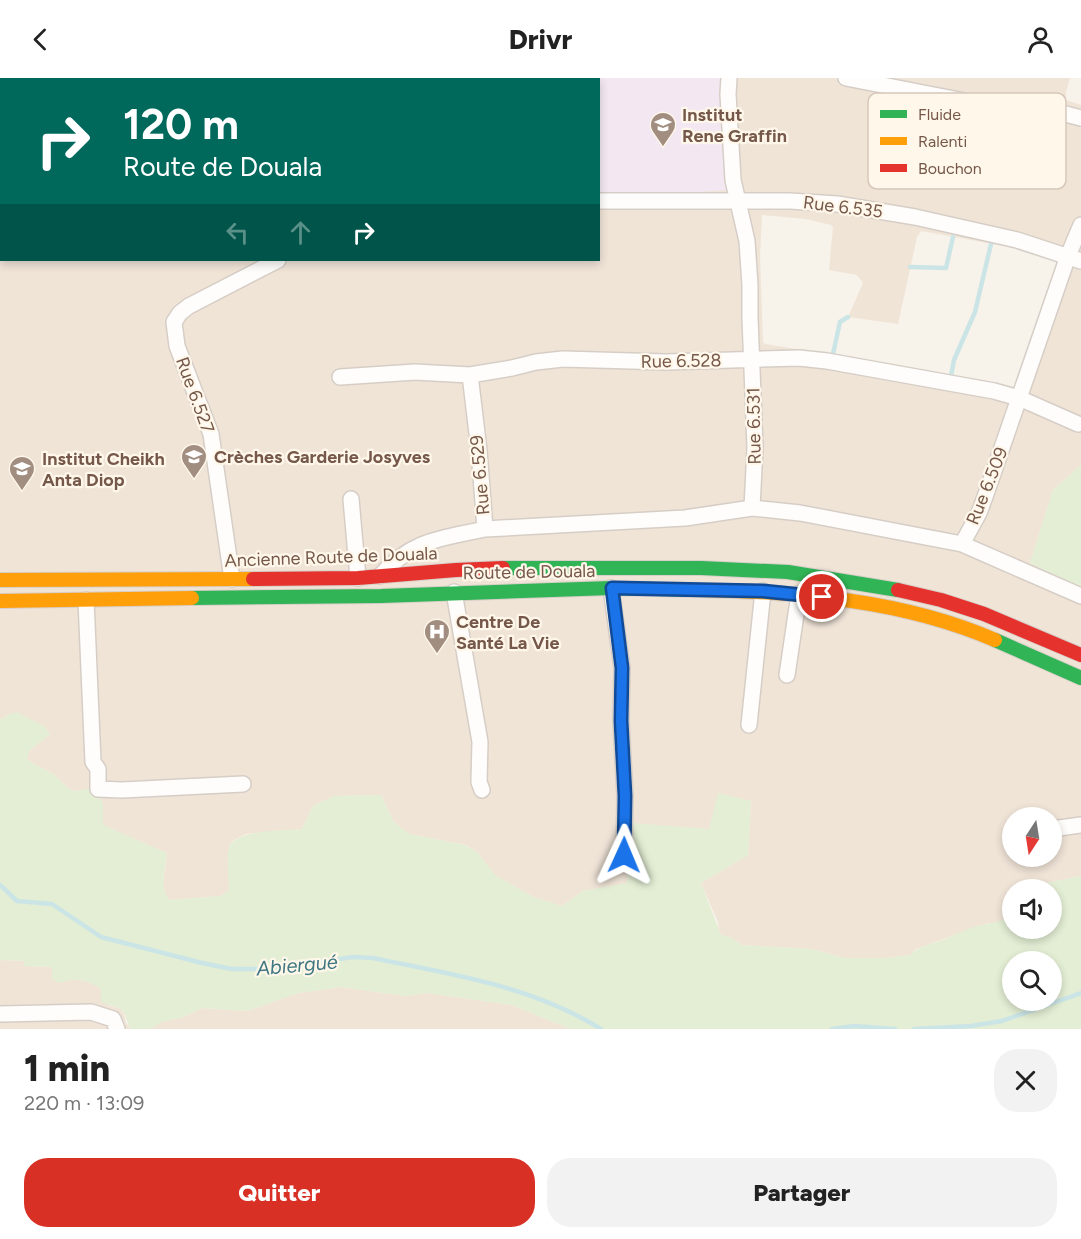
<!DOCTYPE html>
<html lang="fr">
<head>
<meta charset="utf-8">
<style>
  body { margin:0; font-family:Figtree,sans-serif; background:#f2f2f2; color:#222; height:100vh; display:flex; flex-direction:column; font-size:22px; white-space:nowrap }
  * { box-sizing:border-box; margin:0 }
  p { font-size:20px; color:#767676 }
  .icon { flex:none; width:33px; height:33px; fill:none; stroke:currentColor; stroke-width:2; stroke-linecap:round; stroke-linejoin:round }
  .map { position:relative; height:951px; overflow:hidden }
  .details { display:flex; flex-direction:column; background:#fff; flex:1 }
  .details>* { flex:none }
  .top-card { position:absolute; left:0px; top:0px; width:600px; height:183px; box-shadow:0 3px 9px #0003; background:#00695c; color:#fff; overflow:hidden }
  .needle { width:39px; rotate:192deg }
  .fabs { position:absolute; left:1002px; top:729px; display:grid; gap:12px }
  .fabs a { display:grid; place-items:center; width:60px; height:60px; border-radius:50%; background:#fff; box-shadow:0 3px 9px #0003; font-size:30px }
  .pin { position:absolute; display:grid; place-items:center; width:51px; height:51px; color:#fff; margin:-26px; border:3px solid #fff; border-radius:50%; box-shadow:0 2px 6px #0007 }
  .me { position:absolute; width:66px; margin:-33px; rotate:1deg; stroke-linejoin:round; filter:drop-shadow(0 0 4px #0008) }
  .turn { display:flex; align-items:center; gap:21px; height:126px; padding:0 24px; font-size:27px }
  .turn .icon { width:78px; height:78px; stroke-width:2.5 }
  .turn b { display:block; font-size:42px; line-height:51px }
  .lanes { display:flex; align-items:center; height:57px; padding:0 24px; background:#0003; justify-content:center; gap:30px; direction:ltr }
  .lanes .off { opacity:.35 }
  .round { display:grid; place-items:center; flex:none; width:63px; height:63px; border-radius:24px; background:#f2f2f2 }
  .overview { display:flex; align-items:center; justify-content:space-between; height:102px; padding:0 24px }
  h1 { font-size:36px; font-weight:800; line-height:45px }
  .cta { display:flex; gap:12px; margin-top:auto; padding:12px 24px }
  .cta a { flex:1; height:69px; border-radius:24px; background:#d93025; color:#fff; font-size:24px; font-weight:800; line-height:69px; text-align:center }
  .cta a+a { background:#f2f2f2; color:#222 }
  header { display:flex; justify-content:space-between; align-items:center; height:78px; padding:0 24px; background:#fff; font-size:27px; font-weight:800 }
  .map>svg:first-child { display:block }
  .residential { fill:#f0e4d7; fill-rule:evenodd }
  .education { fill:#f3e8f2 }
  .green { fill:#e3eed4; fill-rule:evenodd }
  .lines { fill:none; stroke-linecap:round; stroke-linejoin:round }
  .stream { stroke:#cbe5e7; stroke-width:4.5 }
  .street-casing { stroke:#d6cec6; stroke-width:18 }
  .fast-casing { stroke:#d8cfc9; stroke-width:16 }
  .slow-casing { stroke:#d8cfc9; stroke-width:16 }
  .jam-casing { stroke:#d8cfc9; stroke-width:16 }
  .street { stroke:#fefdfc; stroke-width:15 }
  .fast { stroke:#30b455; stroke-width:14 }
  .slow { stroke:#ff9f0a; stroke-width:14 }
  .jam { stroke:#e5322d; stroke-width:14 }
  .route-casing { stroke:#114b97; stroke-width:15 }
  .route { stroke:#1a73e8; stroke-width:10 }
  .labels { text-anchor:middle; dominant-baseline:central; stroke-width:4.5; stroke-linejoin:round; paint-order:stroke }
  .poi-label { font-size:18px; font-weight:bold; fill:#755849; stroke:#fff7ea; text-anchor:start }
  .street-label { font-size:18px; fill:#755849; stroke:#fff7ea }
  .water-label { font-size:20px; font-style:italic; fill:#3f7782; stroke:#fff7ea }
  .key { fill:#fff7ea; stroke:#d6c7ba; stroke-width:1.5 }
  .key-label { font-size:16px; fill:#755849 }
</style>
</head>
<body>
<header><svg class="icon" aria-label="back" viewBox="0 0 24 24"><path d="M15 5l-7 7 7 7"/></svg>Drivr<svg class="icon" aria-label="person" viewBox="0 0 24 24"><circle cx="12" cy="8" r="4"/><path d="M4 21q1-7 8-7t8 7"/></svg></header>
<div class="map">
<svg width="1081" height="951" viewBox="0 0 1081 951">
  <rect width="100%" height="100%" fill="#f7f2ea"/>
  <path class="residential" d="M0 0H1070L1066 14V22L1081 27V387L1053 412 1030 485 1081 510V798L1046 805 1044 811 1012 812V839L1001 845H988L916 871 911 877 886 880H844L812 871 742 867 730 859 721 857 719 853 718 844 701 805 748 777 751 722 710 751 632 746 628 806 583 813 562 828 533 819 494 797 478 775 466 767 409 756 393 743 381 717 334 718 313 728 302 751 246 756 234 762 229 768V812L221 818 169 822 163 814V805L167 775 102 747 88 711 76 713 69 711 53 696 29 683 27 680 29 673 50 656 10 636 0 642ZM2 2H598V182H2ZM762 137 806 141 831 147 833 149 829 192 857 197 863 205 848 239 898 246 917 159 921 153 1027 172 1058 182 1047 213 1039 246 1013 313 896 287 765 266 763 264 760 178ZM1012 740H1052V778H1012Z
    M0 882 24 883 25 888 50 889 67 902 74 901 92 904 101 911 110 928 120 930 124 935 126 945 131 951H0Z
    M341 909 405 918 427 915 512 927 571 951H151L161 944 183 939 203 930 247 933 299 915Z"/>
  <path class="education" d="M401 0H728L730 112 599 120 598 2Z"/>
  <path class="green" d="M1081 387V510L1030 485 1053 412Z
    M17 634 44 648 50 656 29 673 27 680 29 683 53 696 69 711 76 713 88 711 94 713 103 725V747L167 775C165 791 159 808 169 822L221 818 229 812C229 799 226 782 229 770 234 751 285 753 302 751L313 728 334 718 381 717 393 743 409 756 465 767 478 775 495 797 533 819 562 828 583 813 627 805 632 745 709 751 718 715 751 723 748 777 701 805 721 857 730 859 742 867 812 871 844 880H886L911 877C918 868 929 867 940 863 951 859 960 854 971 850 985 845 999 845 1012 839V850H1052V812L1044 811 1046 805 1081 798V951H571L512 927 427 915 405 918 341 909 299 915 247 933 203 930 183 939 161 944 151 951H131C126 945 127 937 122 932 118 928 107 927 101 924V911C87 901 75 899 59 905L52 901V891L50 889 24 888V883L0 882V642L10 636ZM1012 884H1052V922H1012Z"/>
  <g class="lines">
    <path class="stream" d="M910 189 946 190 953 159
      M833 276 840 244 848 239
      M951 298 954 282 975 234 991 166
      M0 807 17 823 52 826 101 859 202 885 232 891H271L353 879 373 880C451 896 532 908 601 951
      M832 951 854 948 895 951
      M914 951 971 948 1002 943 1081 915"/>
    <defs>
      <path id="street" d="M155 0 156 2
        M264 0V2
        M386 0V2
        M846 0 985 27 1058 34 1081 40
        M598 123H790L837 126 915 139 1017 162 1081 183
        M340 299 415 294 470 297 512 290 536 284 563 281 666 284 799 280 827 283 994 313 1019 320 1078 346
        M351 421 358 500
        M752 430 800 435 962 466 979 435 986 416 1068 178 1081 147
        M485 451 685 440 752 430 755 369 750 240V207L747 163 733 102 728 16 729 0
        M962 466 1081 518
        M380 498C413 461 440 461 485 451L479 372 470 297
        M232 501 211 356 177 268 174 244 180 235 189 228 278 182
        M611 510 622 590 621 643 625 718 624 777
        M454 514 480 664 479 704 482 712
        M86 522 93 684 98 691V711L122 712 243 706
        M787 597 799 516
        M749 647 763 513
        M1052 751 1081 747
        M0 936 91 934 113 941 117 951"/>
      <path id="fast" d="M503 490H701L788 494 898 512
        M192 520 381 518 611 510 700 512
        M995 562 1081 600"/>
      <path id="slow" d="M0 502 253 501
        M700 512C799 514 903 522 995 562
        M0 523 192 520"/>
      <path id="jam" d="M253 501 358 500 456 492 503 490
        M898 512 941 522 984 536 1081 577"/>
    </defs>
    <use href="#street" class="street-casing"/>
    <use href="#fast" class="fast-casing"/>
    <use href="#slow" class="slow-casing"/>
    <use href="#jam" class="jam-casing"/>
    <use href="#street" class="street"/>
    <use href="#fast" class="fast"/>
    <use href="#slow" class="slow"/>
    <use href="#jam" class="jam"/>
  </g>
  <g class="lines">
    <defs>
      <path id="route" d="M624 777 625 718 621 643 622 590 612 510 763 513 822 519"/>
    </defs>
    <use href="#route" class="route-casing"/>
    <use href="#route" class="route"/>
  </g>
  <defs>
    <symbol id="school-pin" viewBox="-11 -11 22 30"><path d="M0 17L-7.5 6A9.5 9.5 0 1 1 7.5 6Z" fill="#a28e81" stroke="#fff7ea"/><path d="M0-5L7-2L0 1L-7-2ZM-4 1L0 2.5L4 1V4Q0 6-4 4Z" fill="#fff"/></symbol>
    <symbol id="university-pin" viewBox="-11 -11 22 30"><path d="M0 17L-7.5 6A9.5 9.5 0 1 1 7.5 6Z" fill="#a28e81" stroke="#fff7ea"/><path d="M0-5L7-2L0 1L-7-2ZM-4 1L0 2.5L4 1V4Q0 6-4 4Z" fill="#fff"/></symbol>
    <symbol id="hospital-pin" viewBox="-11 -11 22 30"><path d="M0 17L-7.5 6A9.5 9.5 0 1 1 7.5 6Z" fill="#a28e81" stroke="#fff7ea"/><path d="M-5-5h3v3.5h4V-5h3V5h-3V1.5h-4V5h-3Z" fill="#fff"/></symbol>
  </defs>
  <g fill-rule="evenodd">
    <use href="#school-pin" x="648" y="32" width="30" height="40"/>
    <use href="#school-pin" x="179" y="364" width="30" height="40"/>
    <use href="#university-pin" x="7" y="376" width="30" height="40"/>
    <use href="#hospital-pin" x="422" y="539" width="30" height="40"/>
  </g>
  <g class="labels">
    <g class="poi-label">
      <text x="682" y="37">Institut<tspan x="682" dy="21">Rene Graffin</tspan></text>
      <text x="214" y="379">Crèches Garderie Josyves</text>
      <text x="42" y="381">Institut Cheikh<tspan x="42" dy="21">Anta Diop</tspan></text>
      <text x="456" y="544">Centre De<tspan x="456" dy="21">Santé La Vie</tspan></text>
    </g>
    <g class="street-label">
      <text transform="translate(843 129) rotate(7)">Rue 6.535</text>
      <text transform="translate(681 283) rotate(-1)">Rue 6.528</text>
      <text transform="translate(195 317) rotate(70)">Rue 6.527</text>
      <text transform="translate(754 348) rotate(-91)">Rue 6.531</text>
      <text transform="translate(480 397) rotate(-95)">Rue 6.529</text>
      <text transform="translate(987 408) rotate(-68)">Rue 6.509</text>
      <text transform="translate(331 479) rotate(-2)">Ancienne Route de Douala</text>
      <text transform="translate(529 494) rotate(-1)">Route de Douala</text>
    </g>
    <g class="water-label">
      <text transform="translate(297 887) rotate(-5)">Abiergué</text>
    </g>
  </g>
  <rect x="868" y="15" width="198" height="96" rx="9" class="key"/>
  <rect x="880" y="32" width="27" height="8" fill="#30b455"/>
  <rect x="880" y="59" width="27" height="8" fill="#ff9f0a"/>
  <rect x="880" y="86" width="27" height="8" fill="#e5322d"/>
  <g class="key-label">
    <text x="918" y="42">Fluide</text>
    <text x="918" y="69">Ralenti</text>
    <text x="918" y="96">Bouchon</text>
  </g>
</svg>
<div class="fabs">
<a><svg class="needle" viewBox="-14 -14 28 28"><path d="M0-13l5 13h-10z" fill="#e53935"/><path d="M0 13l5-13h-10z" fill="#767676"/></svg></a>
<a><svg class="icon" aria-label="sound" viewBox="0 0 24 24"><path d="M4 9h4l5-4v14l-5-4H4zM17 9q2 3 0 6"/></svg></a>
<a><svg class="icon" aria-label="search" viewBox="0 0 24 24"><circle cx="10" cy="10" r="6"/><path d="M15 15l6 6"/></svg></a>
</div>
<div class="pin" style="left:822px;top:519px;background:#d93025"><svg class="icon" aria-label="arrive" viewBox="0 0 24 24"><path d="M6 21V4h12l-3 4 3 4H6"/></svg></div>
<svg class="me" style="left:624px;top:777px" viewBox="-20 -20 40 40"><path d="M0-17L14 15 0 8-14 15z" fill="#1a73e8" stroke="#fff" stroke-width="4"/></svg>
<div class="top-card">
<div class="turn"><svg class="icon" aria-label="right" viewBox="0 0 24 24"><path d="M7 20v-9h11M14 6l5 5-5 5"/></svg><div><b>120 m</b>Route de Douala</div></div>
<div class="lanes"><svg class="icon off" aria-label="left" viewBox="0 0 24 24"><path d="M17 20v-9H6M10 6l-5 5 5 5"/></svg><svg class="icon off" aria-label="ahead" viewBox="0 0 24 24"><path d="M12 20V5M6 11l6-6 6 6"/></svg><svg class="icon" aria-label="right" viewBox="0 0 24 24"><path d="M7 20v-9h11M14 6l5 5-5 5"/></svg></div>
</div>
</div>
<section class="details">
<div class="overview"><div><h1>1 min</h1><p>220 m · 13:09</p></div><a class="round"><svg class="icon" aria-label="close" viewBox="0 0 24 24"><path d="M6 6l12 12M18 6L6 18"/></svg></a></div>
<div class="cta"><a>Quitter</a><a>Partager</a></div>
</section>
</body>
</html>
